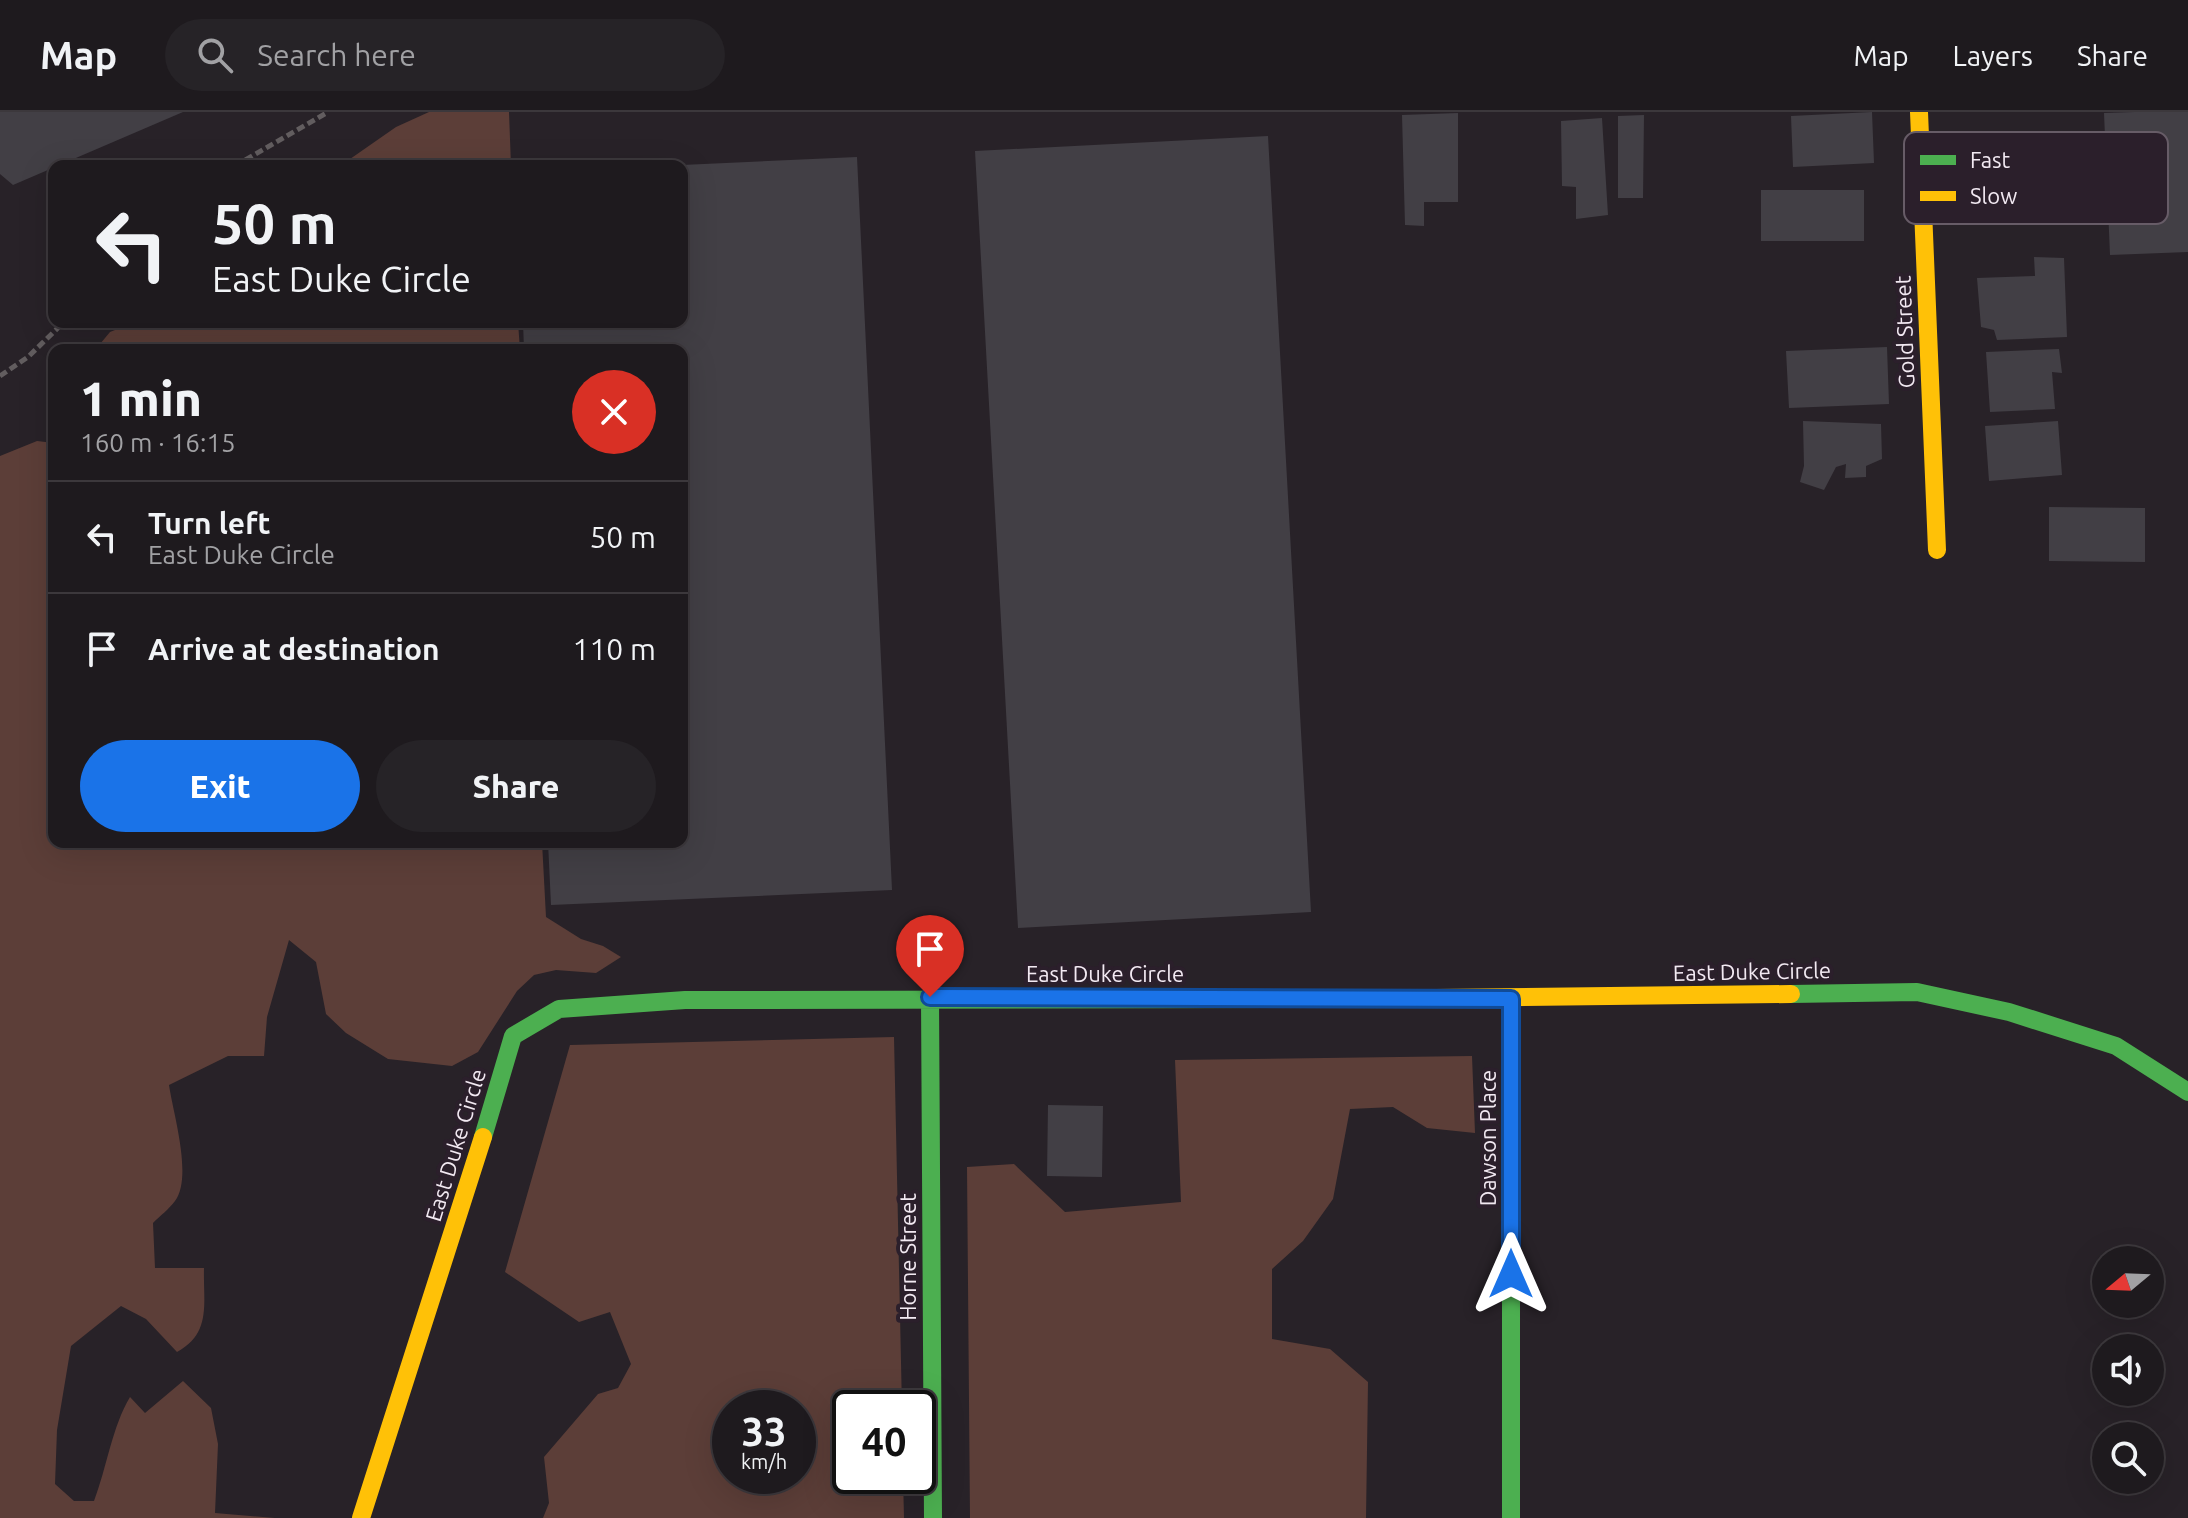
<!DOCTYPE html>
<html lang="en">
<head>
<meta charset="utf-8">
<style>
  body { margin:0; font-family:Ubuntu,sans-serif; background:#262327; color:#f1f3f6; height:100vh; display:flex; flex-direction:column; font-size:30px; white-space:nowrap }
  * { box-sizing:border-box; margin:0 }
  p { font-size:26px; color:#a1a1a4 }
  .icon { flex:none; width:44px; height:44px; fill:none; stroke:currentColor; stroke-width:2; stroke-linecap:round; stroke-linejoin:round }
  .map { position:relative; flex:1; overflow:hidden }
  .sheet { position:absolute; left:48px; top:232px; width:640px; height:504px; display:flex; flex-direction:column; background:#1e1a1e; border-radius:16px; box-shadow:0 8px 32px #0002,0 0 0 2px #3c383c }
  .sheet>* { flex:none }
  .banner { position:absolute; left:48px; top:48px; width:640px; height:168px; border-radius:16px; box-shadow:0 8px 32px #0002,0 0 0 2px #3c383c; background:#1e1a1e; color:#f1f3f6; overflow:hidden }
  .needle { width:52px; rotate:251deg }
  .tools { position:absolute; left:2092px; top:1134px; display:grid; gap:16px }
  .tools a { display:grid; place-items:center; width:72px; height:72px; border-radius:50%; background:#1e1a1e; box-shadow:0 8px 32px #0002,0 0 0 2px #3c383c; font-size:40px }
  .speed { position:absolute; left:712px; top:1278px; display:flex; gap:16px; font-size:40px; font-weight:700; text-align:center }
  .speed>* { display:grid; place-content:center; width:104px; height:104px; border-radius:50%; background:#1e1a1e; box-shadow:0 8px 32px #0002,0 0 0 2px #3c383c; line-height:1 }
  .speed small { font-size:20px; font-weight:400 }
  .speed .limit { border:4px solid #111; border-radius:12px; background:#fff; color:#111 }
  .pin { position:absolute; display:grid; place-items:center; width:68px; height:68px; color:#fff; margin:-82px -34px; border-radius:50% 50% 50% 0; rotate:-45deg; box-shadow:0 0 8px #0007 }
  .pin .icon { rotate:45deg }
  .me { position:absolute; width:88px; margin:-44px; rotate:0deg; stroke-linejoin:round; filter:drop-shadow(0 0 6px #0008) }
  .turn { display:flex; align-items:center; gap:28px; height:168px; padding:0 32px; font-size:36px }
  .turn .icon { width:104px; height:104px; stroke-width:2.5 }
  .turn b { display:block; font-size:56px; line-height:68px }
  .round { display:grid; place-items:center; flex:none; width:84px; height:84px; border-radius:42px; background:#262327 }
  .head { display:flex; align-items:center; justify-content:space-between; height:136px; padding:0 32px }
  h1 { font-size:48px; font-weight:800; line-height:60px }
  .primary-button { display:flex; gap:16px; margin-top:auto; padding:16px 32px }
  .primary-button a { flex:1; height:92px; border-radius:48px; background:#1a73e8; color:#fff; font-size:32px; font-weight:800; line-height:92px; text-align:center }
  .primary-button a+a { background:#262327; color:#f1f3f6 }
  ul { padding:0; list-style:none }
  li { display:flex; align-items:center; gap:24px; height:112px; padding:0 32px; border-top:2px solid #3c383c }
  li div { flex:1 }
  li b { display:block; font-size:30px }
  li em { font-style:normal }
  header { display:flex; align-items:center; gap:48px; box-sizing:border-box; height:112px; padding:0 40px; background:#1e1a1e; border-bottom:2px solid #3c383c }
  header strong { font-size:38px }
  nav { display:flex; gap:44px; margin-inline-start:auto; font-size:28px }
  .search { width:560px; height:72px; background:#262327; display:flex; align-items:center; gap:20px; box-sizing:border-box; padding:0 28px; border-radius:44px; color:#a1a1a4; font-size:30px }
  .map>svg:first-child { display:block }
  .green { fill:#5c3e38; fill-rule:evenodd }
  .building { fill:#423f45 }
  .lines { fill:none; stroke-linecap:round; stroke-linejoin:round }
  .path { stroke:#625d5f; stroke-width:5; stroke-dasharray:8 4; stroke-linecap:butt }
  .fast { stroke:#4caf50; stroke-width:18 }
  .slow { stroke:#ffc107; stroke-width:18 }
  .route-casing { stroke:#114b97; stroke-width:20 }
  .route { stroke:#1a73e8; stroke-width:14 }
  .labels { text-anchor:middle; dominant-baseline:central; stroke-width:8; stroke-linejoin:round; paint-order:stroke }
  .street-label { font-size:22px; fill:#f2e9f2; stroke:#2b1f2b }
  .key { fill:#2b1f2b; stroke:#675c67; stroke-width:2 }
  .key-label { font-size:22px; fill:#f2e9f2 }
</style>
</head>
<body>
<header>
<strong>Map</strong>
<div class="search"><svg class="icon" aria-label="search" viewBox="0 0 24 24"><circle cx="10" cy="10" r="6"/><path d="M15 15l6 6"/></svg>Search here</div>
<nav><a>Map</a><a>Layers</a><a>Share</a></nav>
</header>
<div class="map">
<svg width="2188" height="1406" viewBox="0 0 2188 1406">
  <rect width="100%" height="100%" fill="#282228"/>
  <path class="green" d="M429 0H509L511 54H340L396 15Z
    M135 210H518L520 238H95L110 220Z
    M37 329 54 331V730H542L546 805 581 827 603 834 621 845 596 861 556 858 534 863 517 879 478 940 452 954 388 947 346 921 326 902 316 850 289 828 267 905 264 944H228L169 973C173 1001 193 1065 175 1089 169 1097 160 1104 153 1111L155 1156H204C203 1191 212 1221 177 1240L146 1207 121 1194 71 1234 57 1318 55 1372 74 1389H94C107 1355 112 1315 130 1285L145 1301 183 1269 211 1296 218 1332 215 1401 275 1406H0V344Z
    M894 925 902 1296H850V1364H903L904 1406H543L549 1391 544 1345 598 1282 618 1276 631 1252 610 1200 579 1210 505 1160 570 933ZM798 1296V1364H730V1296Z
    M1472 944 1475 1021 1427 1016 1393 995 1350 997 1333 1087 1303 1129 1272 1157V1227L1330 1237 1368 1270 1366 1406H970L967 1055 1014 1052 1065 1100 1181 1090 1175 948Z"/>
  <path class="building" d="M0 0H183L13 73 0 62Z
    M1872 0 1874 51 1793 55 1791 4Z
    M2134 0H2188V140L2110 143 2104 1Z
    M1458 1V90H1424V114L1405 113 1402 3Z
    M1644 3 1643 86H1618V4Z
    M1602 6 1608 103 1576 107V75L1562 74 1561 9Z
    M1268 24 1311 800 1018 816 975 39Z
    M857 45 892 778 551 793 548 730H682V238H524L523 210H682V53Z
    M1761 78H1864V129H1761Z
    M2034 145 2064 146 2067 225 1997 228 1994 218 1981 215 1977 166 2035 164Z
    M1887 235 1889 292 1789 296 1786 239Z
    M2059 237 2062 261 2052 260 2055 297 1990 300 1986 240Z
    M1803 309 1881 312 1882 347 1866 354V365L1845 366 1846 352 1836 355 1824 378 1800 370 1804 354Z
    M2058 309 2062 363 1989 369 1985 314Z
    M2049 395 2145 396V450L2049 449Z
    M1048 993 1103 994 1102 1065 1047 1064Z"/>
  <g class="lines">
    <path class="path" d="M235 54 328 0
      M0 264 28 245 64 210"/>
    <path class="fast" d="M1791 882 1917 880 2009 900 2116 934 2188 980
      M930 885 933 1406
      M1511 887V1406
      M483 1025 513 924 559 897 685 888 1346 887"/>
    <path class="slow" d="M1919 0 1937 438
      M1346 887 1791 882
      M361 1406 483 1025"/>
  </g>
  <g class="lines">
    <defs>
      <path id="route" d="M930 885 1511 887V1162"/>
    </defs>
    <use href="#route" class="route-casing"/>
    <use href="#route" class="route"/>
  </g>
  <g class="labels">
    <g class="street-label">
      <text transform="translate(1904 220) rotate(-92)">Gold Street</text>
      <text transform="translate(1752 859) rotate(-1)">East Duke Circle</text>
      <text x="1105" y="861">East Duke Circle</text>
      <text transform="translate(1487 1026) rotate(-90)">Dawson Place</text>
      <text transform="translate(455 1033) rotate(-73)">East Duke Circle</text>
      <text transform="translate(907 1145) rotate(-90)">Horne Street</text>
    </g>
  </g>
  <rect x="1904" y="20" width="264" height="92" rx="12" class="key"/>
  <rect x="1920" y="43" width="36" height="10" fill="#4caf50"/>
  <rect x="1920" y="79" width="36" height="10" fill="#ffc107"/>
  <g class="key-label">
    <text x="1970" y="56">Fast</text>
    <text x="1970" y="92">Slow</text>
  </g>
</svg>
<div class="tools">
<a><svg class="needle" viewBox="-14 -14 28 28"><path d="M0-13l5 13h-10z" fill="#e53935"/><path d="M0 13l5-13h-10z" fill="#a1a1a4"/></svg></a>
<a><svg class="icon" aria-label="sound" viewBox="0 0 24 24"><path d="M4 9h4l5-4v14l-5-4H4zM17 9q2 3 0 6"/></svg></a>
<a><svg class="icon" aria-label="search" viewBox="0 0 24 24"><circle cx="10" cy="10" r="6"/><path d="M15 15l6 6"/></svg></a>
</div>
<div class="speed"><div>33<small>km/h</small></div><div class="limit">40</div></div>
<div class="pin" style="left:930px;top:885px;background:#d93025"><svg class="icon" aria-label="arrive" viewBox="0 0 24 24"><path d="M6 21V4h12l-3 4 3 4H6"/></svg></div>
<svg class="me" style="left:1511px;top:1162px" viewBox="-20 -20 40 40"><path d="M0-17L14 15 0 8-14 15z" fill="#1a73e8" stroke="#fff" stroke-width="4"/></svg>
<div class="banner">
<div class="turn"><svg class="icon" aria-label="left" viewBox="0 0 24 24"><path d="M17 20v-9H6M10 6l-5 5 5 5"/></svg><div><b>50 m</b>East Duke Circle</div></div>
</div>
<section class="sheet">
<div class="head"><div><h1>1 min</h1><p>160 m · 16:15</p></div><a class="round" style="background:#d93025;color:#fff"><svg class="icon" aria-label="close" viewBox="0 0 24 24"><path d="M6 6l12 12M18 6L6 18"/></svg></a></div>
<ul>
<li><svg class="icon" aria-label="left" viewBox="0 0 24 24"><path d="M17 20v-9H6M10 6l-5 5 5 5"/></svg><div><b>Turn left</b><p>East Duke Circle</p></div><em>50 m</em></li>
<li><svg class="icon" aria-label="arrive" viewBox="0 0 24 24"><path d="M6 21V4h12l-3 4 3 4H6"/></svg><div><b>Arrive at destination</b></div><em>110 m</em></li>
</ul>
<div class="primary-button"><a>Exit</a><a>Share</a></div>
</section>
</div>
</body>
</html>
